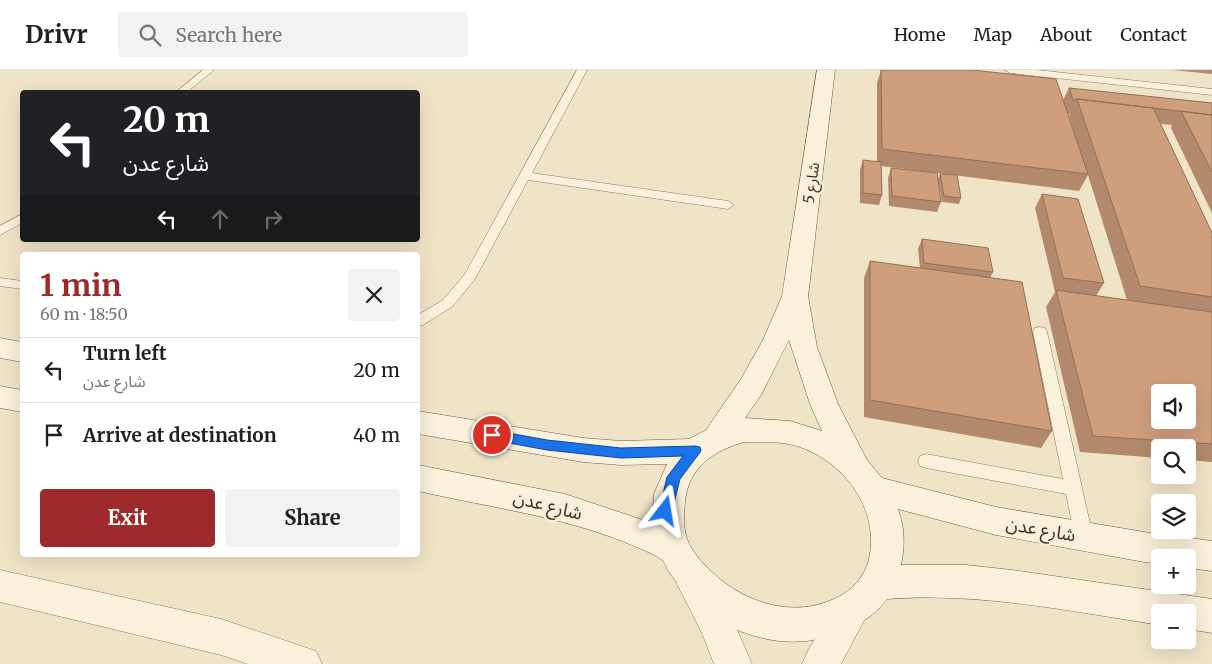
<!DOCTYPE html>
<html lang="en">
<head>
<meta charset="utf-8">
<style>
  body { margin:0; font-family:Merriweather,"Noto Sans Arabic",serif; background:#f2f2f2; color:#202124; height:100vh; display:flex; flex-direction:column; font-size:19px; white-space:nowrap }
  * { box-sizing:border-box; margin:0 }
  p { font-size:16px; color:#757577 }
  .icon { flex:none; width:28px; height:28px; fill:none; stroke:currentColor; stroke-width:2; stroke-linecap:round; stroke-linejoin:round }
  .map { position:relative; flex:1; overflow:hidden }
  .panel { position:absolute; left:20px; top:182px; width:400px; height:305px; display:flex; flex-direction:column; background:#fff; border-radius:5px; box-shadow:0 5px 20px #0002 }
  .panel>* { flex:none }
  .guide { position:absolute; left:20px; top:20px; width:400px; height:152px; border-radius:5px; box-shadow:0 5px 20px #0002; background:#202124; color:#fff; overflow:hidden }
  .fabs { position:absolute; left:1151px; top:314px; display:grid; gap:10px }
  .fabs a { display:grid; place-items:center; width:45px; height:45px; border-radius:5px; background:#fff; box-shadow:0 5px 20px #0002; font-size:25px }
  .pin { position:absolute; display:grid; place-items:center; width:42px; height:42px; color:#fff; margin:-21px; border:2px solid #fff; border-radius:50%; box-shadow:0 1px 5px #0007 }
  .me { position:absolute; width:55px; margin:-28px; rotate:14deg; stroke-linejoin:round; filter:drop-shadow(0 0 4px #0008) }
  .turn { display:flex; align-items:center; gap:18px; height:105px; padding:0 20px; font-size:22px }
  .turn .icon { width:65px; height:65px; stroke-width:2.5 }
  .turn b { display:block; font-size:35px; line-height:42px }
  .lanes { display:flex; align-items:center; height:48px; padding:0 20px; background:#0003; justify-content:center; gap:25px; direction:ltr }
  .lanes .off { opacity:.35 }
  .round { display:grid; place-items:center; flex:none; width:52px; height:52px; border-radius:5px; background:#f2f2f2 }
  .head { display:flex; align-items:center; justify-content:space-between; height:85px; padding:0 20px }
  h1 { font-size:30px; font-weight:700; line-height:38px; color:#9e2a2b }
  .primary-button { display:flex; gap:10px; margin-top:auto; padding:10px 20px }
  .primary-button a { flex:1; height:58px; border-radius:5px; background:#9e2a2b; color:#fff; font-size:20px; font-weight:700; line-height:58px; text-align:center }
  .primary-button a+a { background:#f2f2f2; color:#202124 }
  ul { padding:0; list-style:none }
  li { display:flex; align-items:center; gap:15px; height:65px; padding:0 20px; border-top:1px solid #e0e0e0 }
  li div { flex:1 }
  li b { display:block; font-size:19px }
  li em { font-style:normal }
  header { display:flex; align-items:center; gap:30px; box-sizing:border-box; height:70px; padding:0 25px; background:#fff; border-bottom:1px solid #e0e0e0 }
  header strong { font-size:24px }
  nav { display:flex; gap:28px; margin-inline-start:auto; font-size:18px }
  .search { width:350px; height:45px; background:#f2f2f2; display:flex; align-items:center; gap:12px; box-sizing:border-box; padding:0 18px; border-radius:5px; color:#757577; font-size:19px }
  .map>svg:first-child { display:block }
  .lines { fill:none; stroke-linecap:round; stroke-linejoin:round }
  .lane-casing { stroke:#8d765c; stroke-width:1 }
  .street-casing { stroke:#8d765c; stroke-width:1 }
  .secondary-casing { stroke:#6f573f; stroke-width:1 }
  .lane { fill:#faf1dc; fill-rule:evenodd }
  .street { fill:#faf1dc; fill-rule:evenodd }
  .secondary { fill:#faf1dc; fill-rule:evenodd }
  .wall { fill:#b2896c; fill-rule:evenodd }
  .building { fill:#cf9f7d; stroke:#916f58; fill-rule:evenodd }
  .route { fill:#1a73e8; stroke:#114b97 }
  .labels { text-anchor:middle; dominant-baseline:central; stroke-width:5; stroke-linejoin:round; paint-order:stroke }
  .far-street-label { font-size:15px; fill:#3d2e20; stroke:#f7eed8 }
  .street-label { font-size:18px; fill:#3d2e20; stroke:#f7eed8 }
</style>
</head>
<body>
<header>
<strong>Drivr</strong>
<div class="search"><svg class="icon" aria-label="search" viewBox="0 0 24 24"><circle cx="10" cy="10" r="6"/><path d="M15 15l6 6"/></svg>Search here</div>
<nav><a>Home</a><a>Map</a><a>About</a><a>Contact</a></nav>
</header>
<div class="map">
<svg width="1212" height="594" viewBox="0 0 1212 594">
  <rect width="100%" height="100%" fill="#f0e4c8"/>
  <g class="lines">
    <defs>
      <path id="lane" d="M203 0H214L187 22H176Z
        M577 0H587L532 103 728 131 734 135 728 139 528 110 475 209 453 236 423 255 418 256V245L443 230 465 204Z
        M1005 0H1037L1212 19V25L1010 3Z
        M22 144V153L0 165V156Z
        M0 208 22 211V219L0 216Z
        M1040 257 1045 258 1047 262 1093 467 1090 473 1084 475 1078 473 1075 467 1066 424 926 398 920 396 918 391 920 386 926 384 1063 409 1033 262 1035 258Z"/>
      <path id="street" d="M694 498 706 503 729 541 752 594H714L702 563 677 514 682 503Z
        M0 500 221 549 316 581 322 594H248L221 585 0 532Z
        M852 522 865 527 870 539 841 594H802L808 581 839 527Z"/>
      <path id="secondary" d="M817 0H835L808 226 817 277 838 334 867 390 882 408 996 437 1144 462 1212 471V501L1188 498V488H1160V494L1144 492 996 465 898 439C905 459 905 475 901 495H966L1012 500 1212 529V563L1188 559V542H1160V555C1069 541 979 522 887 529 874 548 855 556 834 564 788 583 729 565 694 532 684 523 677 513 669 502 667 499 665 492 662 490 653 483 638 478 627 473 560 446 488 437 418 421V395L565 424 652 453 654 424 667 394 621 395 583 392 418 364V341L583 368 621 371 689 369 706 360 741 309 763 270 782 226ZM789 270 810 334 822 361 790 351 745 348 761 325ZM744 372C761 372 780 371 797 376 844 391 880 439 869 489 865 506 852 521 836 528 794 549 744 533 712 502 702 493 692 482 687 469 683 457 684 444 685 431 689 397 713 381 744 372Z
        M0 268 22 272V292L0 288Z
        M0 316 22 320V342L0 338Z"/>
    </defs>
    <use href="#lane" class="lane-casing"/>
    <use href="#street" class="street-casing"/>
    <use href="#secondary" class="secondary-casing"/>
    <use href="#lane" class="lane"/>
    <use href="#street" class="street"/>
    <use href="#secondary" class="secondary"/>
  </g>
  <path class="wall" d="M881 0 1063 30 1069 18 1212 33V143L1171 58 1172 55 1161 54 1212 163V392L1188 390V378H1160V388L1080 382 1046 237 1055 222 1035 138 1042 124 1104 213 1096 226 1127 230 1088 105 1079 121 881 96 882 125 879 135 860 133V100L863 90 877 92V13ZM1067 43 1070 44 1069 45 1075 67Z
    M1173 0H1212V4Z
    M891 98 941 132 937 142 889 136 888 108Z
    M940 104 961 128 959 134 942 132 938 109Z
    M922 169 993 202 990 208 1052 361 1041 378 864 347V208L870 191 920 198 918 179Z"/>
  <path class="building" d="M881 0H972L1056 9 1088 104 882 79Z
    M1069 18 1212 33V45L1077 29V30H1073Z
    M1077 29 1153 38 1212 163V227L1140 216Z
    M1181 41 1212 45V102Z
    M863 90 881 92 882 125 863 123Z
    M891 98 937 103 941 132 892 126Z
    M940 104 957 105 961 128 944 126Z
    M1042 124 1078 129 1104 213 1063 208Z
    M922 169 988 178 993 202 924 193Z
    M870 191 1022 212 1052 361 870 330Z
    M1056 220 1212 242V374L1093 366ZM1160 322H1188V350H1160Z"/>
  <path class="route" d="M492 360 547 370 621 378 695 376 700 377 701 381 680 409 672 441 670 445 665 447 661 445 659 441 667 407 683 386 621 388 547 380 487 369 485 365 487 362Z"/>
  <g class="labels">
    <g class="far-street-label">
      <text transform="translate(811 113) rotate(-82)">شارع 5</text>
    </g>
    <g class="street-label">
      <text transform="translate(548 435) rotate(14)">شارع عدن</text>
      <text transform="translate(1041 459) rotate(10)">شارع عدن</text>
    </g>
  </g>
</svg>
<div class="fabs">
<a><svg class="icon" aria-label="sound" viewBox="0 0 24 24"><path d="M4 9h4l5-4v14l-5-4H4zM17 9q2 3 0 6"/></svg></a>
<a><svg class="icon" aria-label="search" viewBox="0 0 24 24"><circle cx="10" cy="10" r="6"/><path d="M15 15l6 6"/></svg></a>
<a><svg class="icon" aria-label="layers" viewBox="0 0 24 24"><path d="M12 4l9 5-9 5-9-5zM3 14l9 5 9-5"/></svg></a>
<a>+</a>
<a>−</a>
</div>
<div class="pin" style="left:492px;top:365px;background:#d93025"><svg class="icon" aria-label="arrive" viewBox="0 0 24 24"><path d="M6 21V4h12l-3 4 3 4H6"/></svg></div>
<svg class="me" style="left:665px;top:441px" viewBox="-20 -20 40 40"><path d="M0-17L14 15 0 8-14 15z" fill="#1a73e8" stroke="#fff" stroke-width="4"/></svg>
<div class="guide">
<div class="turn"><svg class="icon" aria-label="left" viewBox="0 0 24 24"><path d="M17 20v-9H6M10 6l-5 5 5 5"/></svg><div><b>20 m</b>شارع عدن</div></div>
<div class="lanes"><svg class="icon" aria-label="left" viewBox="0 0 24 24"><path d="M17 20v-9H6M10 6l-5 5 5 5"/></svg><svg class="icon off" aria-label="ahead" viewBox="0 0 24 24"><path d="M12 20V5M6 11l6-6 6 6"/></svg><svg class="icon off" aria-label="right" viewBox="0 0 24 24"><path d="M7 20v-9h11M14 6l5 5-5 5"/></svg></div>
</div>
<section class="panel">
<div class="head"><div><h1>1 min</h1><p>60 m · 18:50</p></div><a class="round"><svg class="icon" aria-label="close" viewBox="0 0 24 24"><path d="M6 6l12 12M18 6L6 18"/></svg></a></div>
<ul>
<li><svg class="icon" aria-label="left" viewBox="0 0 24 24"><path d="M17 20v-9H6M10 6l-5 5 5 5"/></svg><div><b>Turn left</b><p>شارع عدن</p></div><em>20 m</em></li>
<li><svg class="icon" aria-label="arrive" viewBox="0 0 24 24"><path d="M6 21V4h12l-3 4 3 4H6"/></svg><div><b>Arrive at destination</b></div><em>40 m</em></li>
</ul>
<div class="primary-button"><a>Exit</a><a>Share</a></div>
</section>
</div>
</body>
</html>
